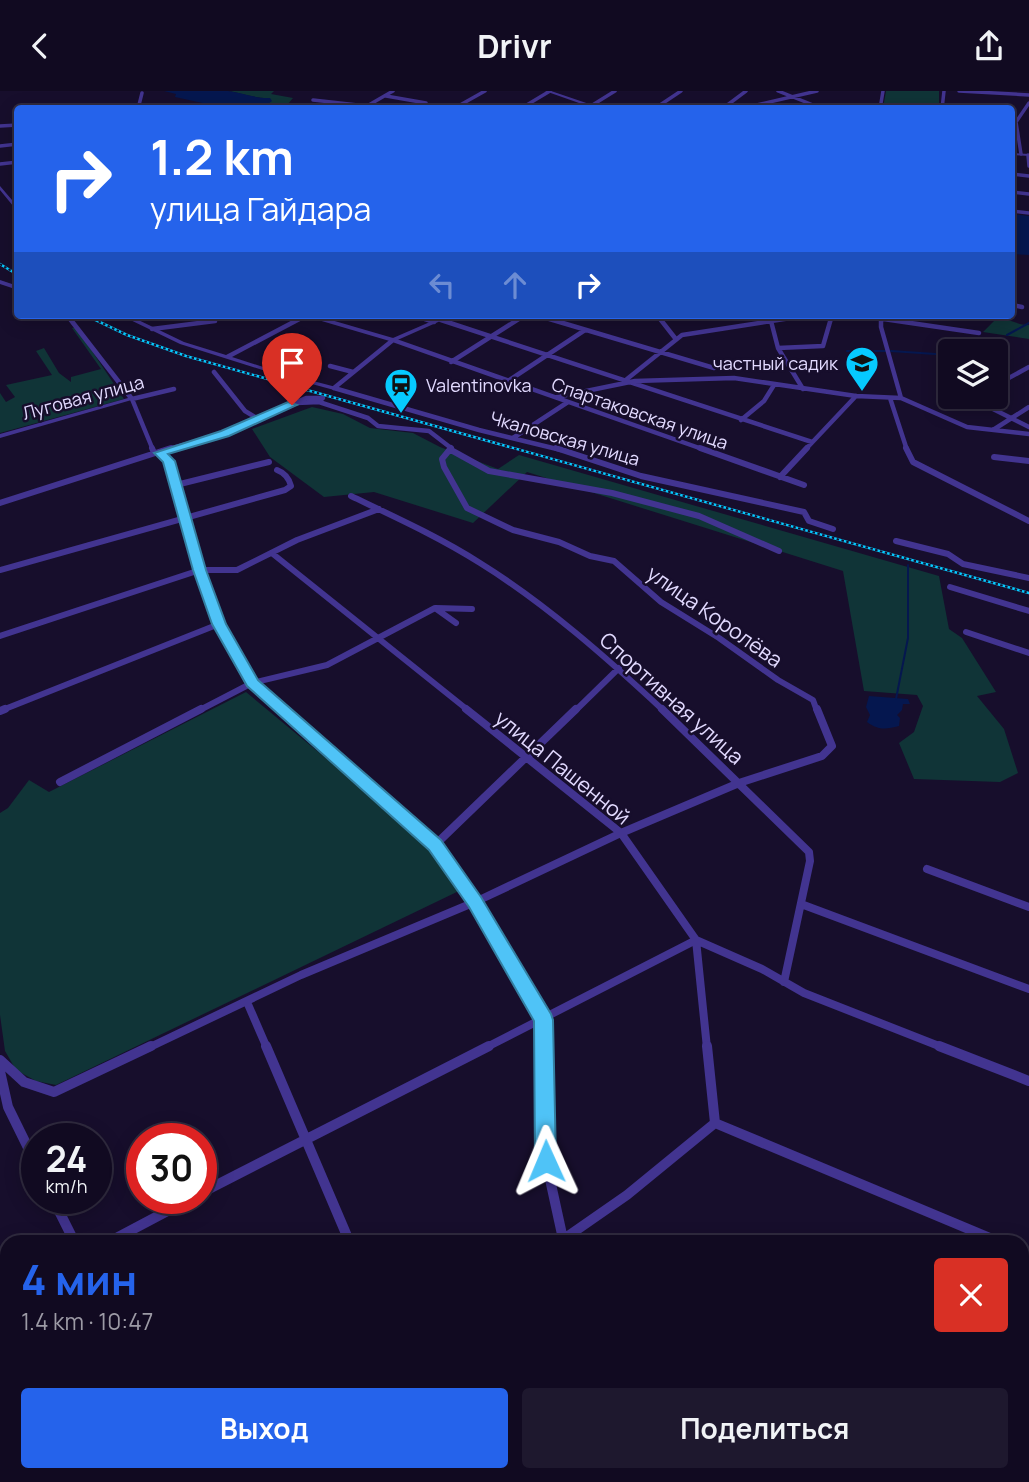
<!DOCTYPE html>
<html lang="ru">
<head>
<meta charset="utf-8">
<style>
  body { margin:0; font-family:Manrope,sans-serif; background:#1e182e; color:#f1f3f6; height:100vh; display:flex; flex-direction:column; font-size:26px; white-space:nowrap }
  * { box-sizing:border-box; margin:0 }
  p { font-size:23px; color:#9c9aa5 }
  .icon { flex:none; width:38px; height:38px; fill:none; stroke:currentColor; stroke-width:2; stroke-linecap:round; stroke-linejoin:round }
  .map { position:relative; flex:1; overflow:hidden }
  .sheet { position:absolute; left:0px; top:1144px; width:1029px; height:247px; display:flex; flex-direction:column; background:#110a21; border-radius:21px 21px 0 0; box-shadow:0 4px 18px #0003,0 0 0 2px #302b3f }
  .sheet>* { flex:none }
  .guide { position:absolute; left:14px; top:14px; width:1001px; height:214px; border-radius:7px; box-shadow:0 4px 18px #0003,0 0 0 2px #302b3f; background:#2563eb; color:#fff; overflow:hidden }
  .buttons { position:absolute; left:938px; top:248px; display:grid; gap:14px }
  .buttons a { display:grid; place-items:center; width:70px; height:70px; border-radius:7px; background:#110a21; box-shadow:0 4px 18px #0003,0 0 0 2px #302b3f; font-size:35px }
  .speed { position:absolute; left:21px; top:1032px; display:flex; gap:14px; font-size:35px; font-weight:700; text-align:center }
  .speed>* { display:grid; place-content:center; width:91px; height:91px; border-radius:50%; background:#110a21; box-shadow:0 4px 18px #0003,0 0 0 2px #302b3f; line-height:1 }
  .speed small { font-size:18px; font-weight:400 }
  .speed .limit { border:10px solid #d22; background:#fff; color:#111 }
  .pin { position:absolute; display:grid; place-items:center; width:60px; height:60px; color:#fff; margin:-72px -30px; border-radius:50% 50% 50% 0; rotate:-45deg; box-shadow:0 0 7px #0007 }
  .pin .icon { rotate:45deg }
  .me { position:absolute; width:77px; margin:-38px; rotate:359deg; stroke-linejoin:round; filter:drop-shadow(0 0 5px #0008) }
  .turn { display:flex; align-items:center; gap:24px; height:147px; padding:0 21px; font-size:32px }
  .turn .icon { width:91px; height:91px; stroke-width:2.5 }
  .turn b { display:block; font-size:49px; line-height:60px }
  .lanes { display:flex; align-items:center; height:66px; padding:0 21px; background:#0003; justify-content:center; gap:35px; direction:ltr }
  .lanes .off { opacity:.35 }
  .round { display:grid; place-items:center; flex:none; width:74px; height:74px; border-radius:7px; background:#1e182e }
  .overview { display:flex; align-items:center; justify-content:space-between; height:119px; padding:0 21px }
  h1 { font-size:42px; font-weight:700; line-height:52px; color:#2563eb }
  .action { display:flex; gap:14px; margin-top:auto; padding:14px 21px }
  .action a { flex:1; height:80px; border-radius:7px; background:#2563eb; color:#fff; font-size:28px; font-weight:700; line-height:80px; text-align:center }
  .action a+a { background:#1e182e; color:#f1f3f6 }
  header { display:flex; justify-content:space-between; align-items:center; height:91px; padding:0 21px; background:#110a21; font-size:32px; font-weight:700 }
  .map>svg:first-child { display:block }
  .green { fill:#103437 }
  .water { fill:#05174f }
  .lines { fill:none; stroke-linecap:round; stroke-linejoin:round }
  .stream { stroke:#05174f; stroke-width:2 }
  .minor-far4 { stroke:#423490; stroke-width:3.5 }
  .minor-far3 { stroke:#423490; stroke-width:4.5 }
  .minor-far2 { stroke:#423490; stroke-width:6 }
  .minor-far1 { stroke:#423490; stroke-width:8 }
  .minor { stroke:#423490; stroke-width:10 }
  .tertiary { fill:#423490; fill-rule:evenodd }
  .rail-casing { stroke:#06caff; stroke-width:2.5 }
  .rail { stroke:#170e2c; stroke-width:2; stroke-dasharray:2.5; stroke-linecap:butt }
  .route { fill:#4fc3f7; stroke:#337fa1; stroke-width:2 }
  .labels { text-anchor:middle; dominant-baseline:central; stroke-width:5; stroke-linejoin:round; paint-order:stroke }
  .far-poi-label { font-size:18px; fill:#e2daff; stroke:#170e2c; text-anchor:end }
  .far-street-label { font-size:18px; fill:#e2daff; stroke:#170e2c }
  .street-label { font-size:21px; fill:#e2daff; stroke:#170e2c }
</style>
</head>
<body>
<header><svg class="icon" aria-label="back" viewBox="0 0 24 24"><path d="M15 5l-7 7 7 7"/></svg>Drivr<svg class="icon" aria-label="share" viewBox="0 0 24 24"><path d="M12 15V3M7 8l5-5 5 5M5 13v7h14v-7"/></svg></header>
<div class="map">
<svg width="1029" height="1391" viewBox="0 0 1029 1391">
  <rect width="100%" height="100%" fill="#170e2c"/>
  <path class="green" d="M229 0H274L271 3 293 7 288 13 298 17H243L259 15 269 7C258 8 240 2 229 0Z
    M886 0H939V17H883Z
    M992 225C1007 226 1015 234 1029 234V248L983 241 994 230Z
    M76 236 124 308 0 342V302L6 311 15 306 6 294 52 284 36 260 44 257 59 282 71 291V286L101 278 72 237Z
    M312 316 343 323 370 337 413 342 440 356 498 378 519 364 939 485 949 538 962 547 996 601 977 605 1004 638 1018 682 1000 691 914 688 899 652 914 641 923 615 917 604 864 600 843 480 527 381 473 432 374 401 324 406 270 366 252 338Z
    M246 601 427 751 463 798 56 994 36 990 16 979 5 960 0 924V722L8 717 29 689 49 701Z"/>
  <path class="water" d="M164 0C185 0 207 0 228 0 243 2 258 8 270 7L272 10C261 22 193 18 172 17L193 14 203 16 207 13 175 6 176 3Z
    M1012 123 1029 125V164L1012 163Z
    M869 605 908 608 910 613H903L902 619 897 624 900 627 899 635C887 638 879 640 867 631L870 624 866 616Z"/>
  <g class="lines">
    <path class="stream" d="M1007 244 1029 232
      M847 260H885
      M891 260 950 264
      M981 261 1001 250
      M896 608 908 547V474"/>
    <path class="minor-far4" d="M778 0 823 18
      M959 0 1029 4
      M386 5 426 12
      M313 9 367 15 393 0
      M126 18 139 14 142 2
      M453 18 485 0
      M520 18 550 0
      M586 18 615 0
      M654 18 681 0
      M722 18 746 0
      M739 18 817 0
      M880 18 883 0
      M942 18 944 0
      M0 35 18 34
      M0 55 18 53
      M1021 63 1016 31 1029 12
      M1028 64 1029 75
      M0 73 18 71
      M1012 83 1029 85
      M1012 101 1029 103
      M1012 120 1029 122"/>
    <path class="minor-far3" d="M1012 214 1022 216
      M413 224 434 231
      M536 224 714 277
      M657 224 675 247
      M765 224 771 230 778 257 803 298
      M856 224 979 242
      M881 224V236L901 307
      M441 229 812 351
      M152 238 215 230
      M778 257 823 255 832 224
      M451 271 525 224
      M330 275 353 281
      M214 281 245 320 260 329
      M627 288 682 244 810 224
      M508 290 585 239
      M996 294 1029 276
      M334 297 479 339 561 359
      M334 297 393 249 705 359
      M557 306 635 290 734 287 856 305 901 307 967 336 1029 343
      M890 307 907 359
      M971 307 1029 336
      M319 311 368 327 378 335 429 340 451 357 449 359
      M961 311 972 306
      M741 329 764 310 774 294
      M993 339 1029 316
      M513 347 568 311
      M153 359 132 308 174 298
      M165 359 224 343 306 307H323L319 311 297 312
      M805 359 856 305"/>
    <path class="minor-far2" d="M152 357 154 362
      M451 357 442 368 444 376 467 417 513 439 559 451 590 465 614 470 661 511 719 547 778 589 813 609 817 620
      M556 357 641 385 804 421 809 430 833 438
      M700 357 804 394
      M906 357 913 371 1029 430
      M451 359 489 380 612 402 699 425 779 460
      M160 361 169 370C189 440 207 532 251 591 260 602 273 611 283 620
      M994 366 1029 370
      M780 386 807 357
      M176 394 269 371
      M351 405C395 426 439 446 480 472 546 513 607 567 664 620
      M0 412 171 357
      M896 450 948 463 963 473 1029 487
      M273 463 469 620
      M0 479 285 399 291 395C289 387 285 382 277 379
      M950 496 1029 520
      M436 517 472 518
      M966 541 1029 562
      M0 545 200 479H237L297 449 379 418
      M0 620 219 533
      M198 620 252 592 327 574 435 517 456 532
      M575 620 619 577"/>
    <path class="minor-far1" d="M281 618 435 754 475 811 544 929V957
      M466 618 621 742 696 849 707 957
      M662 618 809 761 810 770 784 891
      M0 620 5 618
      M60 691 201 618
      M435 754 576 618
      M927 778 1029 816
      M801 813 1029 898
      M247 911 267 957
      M148 957 301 884 475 811 621 742 739 692 822 665 832 655 817 618
      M485 957 696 849 762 878 804 902 944 957"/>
    <path class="minor" d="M266 955 350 1152
      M544 955 546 1070 563 1148
      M707 955 715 1032
      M939 955 1029 990
      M0 969 24 991 54 1001 151 955
      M0 980 8 1016 37 1075
      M715 1032 1002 1152
      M201 1102 489 955
      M53 1108 75 1152
      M107 1152 190 1108
      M558 1152 627 1104 715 1032
      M1022 1160 1029 1163
      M0 1258 7 1253
      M1022 1377 1029 1380
      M191 1384 194 1391
      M594 1384 605 1391
      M229 1391 234 1384
      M719 1391 722 1384"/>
    <path class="tertiary" d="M545 0H551L604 18H596Z
      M1012 62 1029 63V65L1012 64Z
      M0 95 18 116V121L0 99Z
      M0 189 18 195V199L0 193Z
      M64 224H70L135 308 0 347V343L128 307Z
      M120 224H128L184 251 226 264 302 224H314L393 247 446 224H454L393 251 308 226 232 266 279 281 336 296 337 297 334 299 275 283 180 253Z"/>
    <defs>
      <path id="rail" d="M0 173 18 184
        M85 224 127 244 186 265 1029 502"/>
    </defs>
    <use href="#rail" class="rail-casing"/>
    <use href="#rail" class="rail"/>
  </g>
  <path class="route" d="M288 311 297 314 229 345 168 363 175 370 206 479 226 533 258 589 441 749 481 806 551 923 553 929 556 1070 553 1078 546 1081 538 1078 535 1070 534 930 469 816 429 759 247 595 212 533 193 479 163 371 154 362 221 340Z"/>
  <defs>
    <symbol id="school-pin" viewBox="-11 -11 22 30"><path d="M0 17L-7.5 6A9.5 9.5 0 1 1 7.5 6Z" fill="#06caff" stroke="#170e2c"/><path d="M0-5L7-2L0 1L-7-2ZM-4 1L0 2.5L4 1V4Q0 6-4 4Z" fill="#111"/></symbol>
    <symbol id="station-pin" viewBox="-11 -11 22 30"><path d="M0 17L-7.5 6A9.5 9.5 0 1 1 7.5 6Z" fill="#06caff" stroke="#170e2c"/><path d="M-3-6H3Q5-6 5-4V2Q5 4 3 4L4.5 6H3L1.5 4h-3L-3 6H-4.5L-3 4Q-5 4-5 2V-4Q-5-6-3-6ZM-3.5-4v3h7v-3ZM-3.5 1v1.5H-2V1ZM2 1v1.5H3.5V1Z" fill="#111"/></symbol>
  </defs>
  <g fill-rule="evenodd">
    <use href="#school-pin" x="843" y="253" width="38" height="52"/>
    <use href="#station-pin" x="382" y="275" width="38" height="52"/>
  </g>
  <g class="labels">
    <g class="far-poi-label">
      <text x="838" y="272">частный садик</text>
      <text x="426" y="294" text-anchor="start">Valentinovka</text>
    </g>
    <g class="far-street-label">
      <text transform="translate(83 306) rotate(-15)">Луговая улица</text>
      <text transform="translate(640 322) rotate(19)">Спартаковская улица</text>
      <text transform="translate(565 347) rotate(16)">Чкаловская улица</text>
    </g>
    <g class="street-label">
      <text transform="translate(715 525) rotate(35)">улица Королёва</text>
      <text transform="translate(672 607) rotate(42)">Спортивная улица</text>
      <text transform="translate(563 676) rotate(39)">улица Пашенной</text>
    </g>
  </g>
</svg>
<div class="buttons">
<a><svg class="icon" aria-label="layers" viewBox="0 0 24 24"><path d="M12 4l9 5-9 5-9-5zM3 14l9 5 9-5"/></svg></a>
</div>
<div class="speed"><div>24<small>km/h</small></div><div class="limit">30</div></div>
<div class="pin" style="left:292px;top:314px;background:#d93025"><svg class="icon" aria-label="arrive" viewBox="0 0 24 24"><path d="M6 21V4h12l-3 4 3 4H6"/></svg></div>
<svg class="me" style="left:546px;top:1070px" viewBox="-20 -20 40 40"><path d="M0-17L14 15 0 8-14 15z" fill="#4fc3f7" stroke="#fff" stroke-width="4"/></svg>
<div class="guide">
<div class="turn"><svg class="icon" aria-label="right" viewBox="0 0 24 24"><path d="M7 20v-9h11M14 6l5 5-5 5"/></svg><div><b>1.2 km</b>улица Гайдара</div></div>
<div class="lanes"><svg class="icon off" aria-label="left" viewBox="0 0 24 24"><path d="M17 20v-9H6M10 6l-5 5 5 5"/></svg><svg class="icon off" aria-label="ahead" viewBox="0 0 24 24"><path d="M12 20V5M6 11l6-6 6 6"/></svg><svg class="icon" aria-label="right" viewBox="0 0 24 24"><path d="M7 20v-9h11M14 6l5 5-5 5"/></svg></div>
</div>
<section class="sheet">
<div class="overview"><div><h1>4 мин</h1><p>1.4 km · 10:47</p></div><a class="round" style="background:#d93025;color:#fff"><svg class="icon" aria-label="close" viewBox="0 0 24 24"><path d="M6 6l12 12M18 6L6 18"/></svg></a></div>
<div class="action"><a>Выход</a><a>Поделиться</a></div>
</section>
</div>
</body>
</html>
